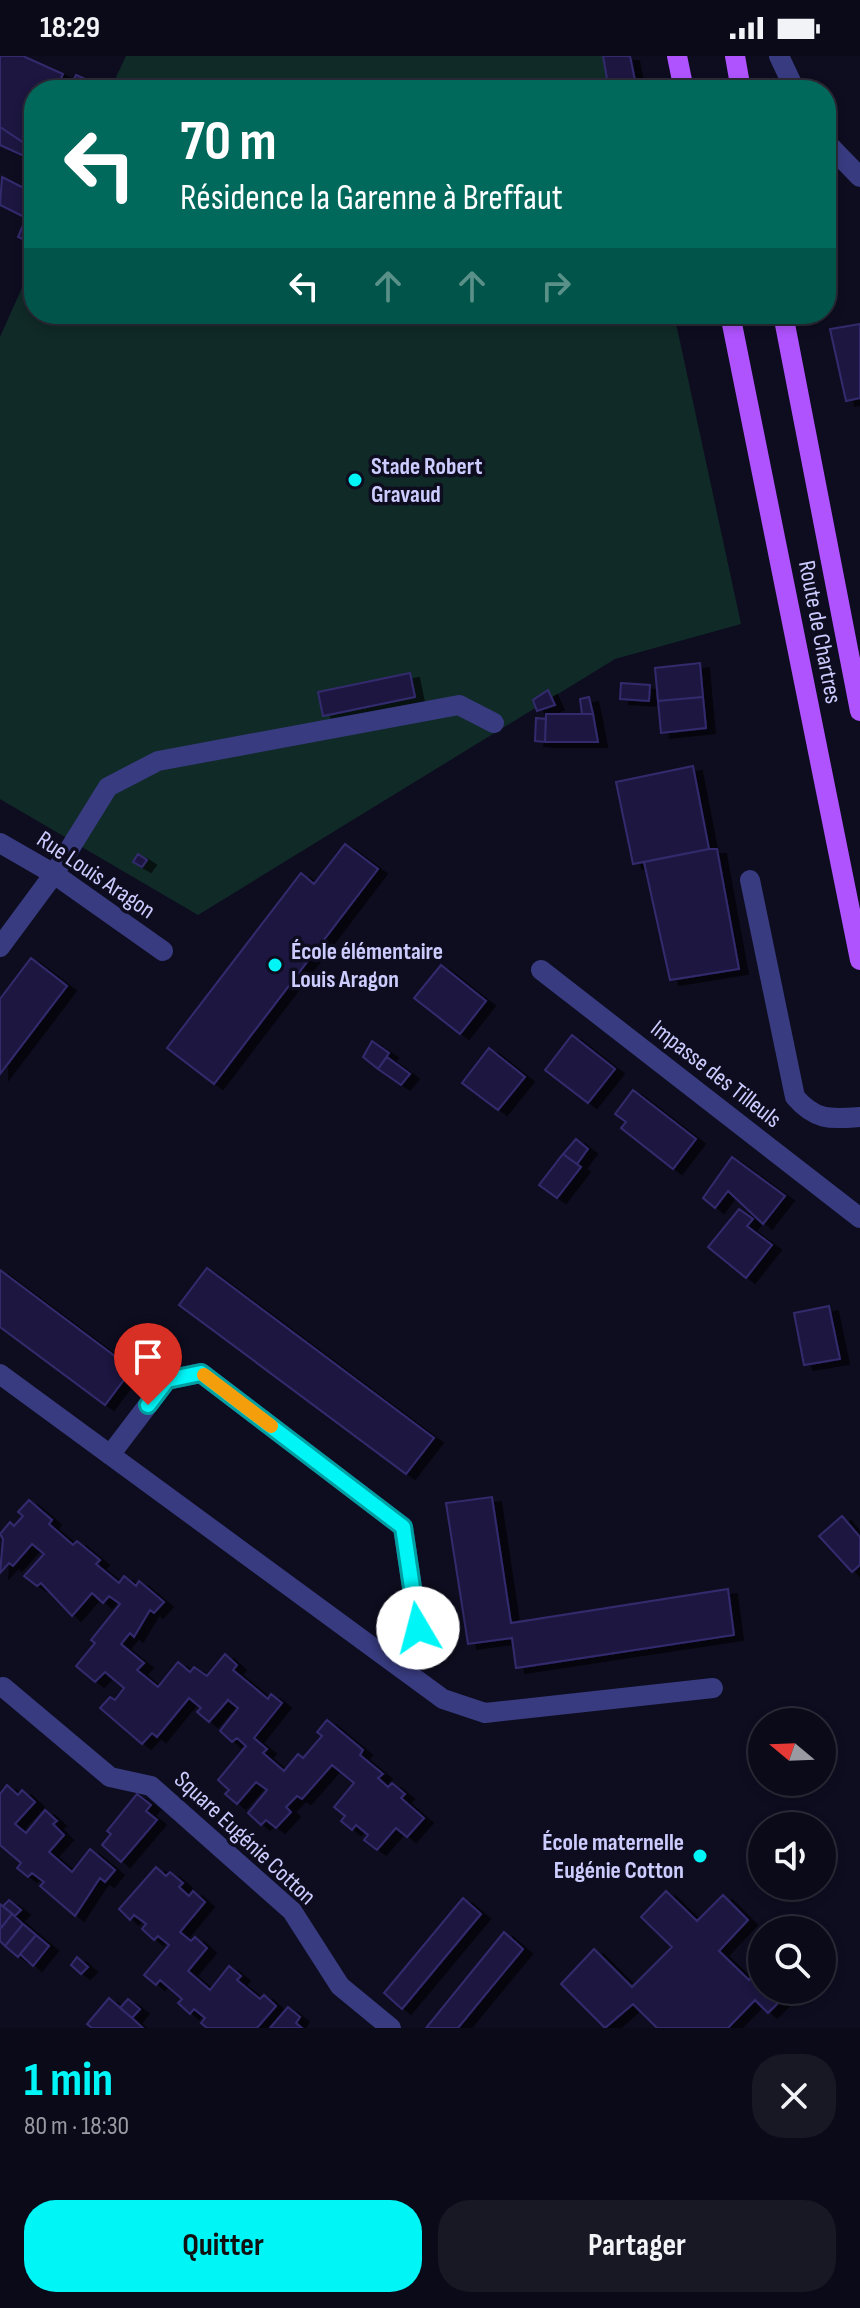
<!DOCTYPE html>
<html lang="fr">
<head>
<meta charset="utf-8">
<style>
  body { margin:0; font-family:"Sofia Sans Condensed",sans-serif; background:#181825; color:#f1f3f6; height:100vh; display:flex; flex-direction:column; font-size:30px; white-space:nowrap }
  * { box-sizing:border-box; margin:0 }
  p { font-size:26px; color:#999aa2 }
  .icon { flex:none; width:44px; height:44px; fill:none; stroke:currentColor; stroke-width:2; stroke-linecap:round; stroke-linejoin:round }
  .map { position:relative; height:1972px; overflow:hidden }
  .side { display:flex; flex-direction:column; background:#0a0a18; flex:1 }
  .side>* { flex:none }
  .hud { position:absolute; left:24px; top:24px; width:812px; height:244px; border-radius:32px; box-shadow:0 4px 12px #0003,0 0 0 2px #2a2b37; background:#00695c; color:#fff; overflow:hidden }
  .needle { width:52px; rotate:289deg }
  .tools { position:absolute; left:748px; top:1652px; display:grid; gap:16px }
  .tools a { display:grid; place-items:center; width:88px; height:88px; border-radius:50%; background:#0a0a18; box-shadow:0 4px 12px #0003,0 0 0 2px #2a2b37; font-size:40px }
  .pin { position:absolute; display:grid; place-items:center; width:68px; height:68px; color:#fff; margin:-82px -34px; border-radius:50% 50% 50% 0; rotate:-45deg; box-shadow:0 0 8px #0007 }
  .pin .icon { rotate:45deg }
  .me { position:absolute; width:88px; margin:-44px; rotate:352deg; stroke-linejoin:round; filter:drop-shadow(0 0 6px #0008) }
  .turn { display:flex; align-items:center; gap:28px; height:168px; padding:0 24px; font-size:36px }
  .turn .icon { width:104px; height:104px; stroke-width:2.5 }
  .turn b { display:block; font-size:56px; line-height:68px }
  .lanes { display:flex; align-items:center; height:76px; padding:0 24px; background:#0003; justify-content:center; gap:40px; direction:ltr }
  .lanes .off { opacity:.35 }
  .round { display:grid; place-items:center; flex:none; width:84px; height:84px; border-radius:32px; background:#181825 }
  .overview { display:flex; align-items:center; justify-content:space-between; height:136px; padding:0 24px }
  h1 { font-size:48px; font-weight:700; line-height:60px; color:#00f5f7 }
  .cta { display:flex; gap:16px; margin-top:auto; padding:16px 24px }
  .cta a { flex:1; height:92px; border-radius:32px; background:#00f5f7; color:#111; font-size:32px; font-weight:700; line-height:92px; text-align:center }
  .cta a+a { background:#181825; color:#f1f3f6 }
  .status { display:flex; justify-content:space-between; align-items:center; height:56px; padding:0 40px; background:#0a0a18; direction:ltr }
  .status svg { height:22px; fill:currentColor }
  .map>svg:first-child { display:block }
  .garden { fill:#102a27 }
  .building { fill:#1d1941; stroke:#322b6d; stroke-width:2; filter:url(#shadow) }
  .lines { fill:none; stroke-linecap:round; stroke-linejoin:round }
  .service { stroke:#383b80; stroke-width:20 }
  .minor { stroke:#383b80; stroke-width:20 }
  .primary { stroke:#af53ff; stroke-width:20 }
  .route-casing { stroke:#009fa1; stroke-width:20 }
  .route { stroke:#00f5f7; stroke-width:14 }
  .slow { stroke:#f59e0b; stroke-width:14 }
  .poi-dot { fill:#00f5f7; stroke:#0e0d20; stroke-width:3 }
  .labels { text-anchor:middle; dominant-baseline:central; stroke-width:7; stroke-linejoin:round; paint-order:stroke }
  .poi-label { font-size:24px; font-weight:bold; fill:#cdccff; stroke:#0e0d20; text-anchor:start }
  .street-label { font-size:24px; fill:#cdccff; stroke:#0e0d20 }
</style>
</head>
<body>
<div class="status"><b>18:29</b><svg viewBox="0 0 49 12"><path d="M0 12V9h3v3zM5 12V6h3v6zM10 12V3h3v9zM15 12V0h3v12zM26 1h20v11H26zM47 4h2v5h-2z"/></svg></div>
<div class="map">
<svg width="860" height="1972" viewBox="0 0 860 1972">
  <defs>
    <filter id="shadow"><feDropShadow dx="9" dy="5" stdDeviation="0" flood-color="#0009"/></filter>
  </defs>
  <rect width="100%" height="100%" fill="#0e0d20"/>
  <path class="garden" d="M126 0H619L626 34H110Z
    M34 205V258H674L741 568 615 603 198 859 0 743V281Z"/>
  <path class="building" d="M0 0H23L63 18 56 34H34V83L30 91 0 71Z
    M603 0H630L637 34H609Z
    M76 19 99 29 97 34H69Z
    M0 71 30 91 26 101 0 89Z
    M2 121 34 137V166L0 149Z
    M26 162 34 166V188L18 181Z
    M860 268V342L846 345 830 273Z
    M700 607 703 641 658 645 655 612Z
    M410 617 415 641 323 660 318 636Z
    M621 627 650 629 649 645 620 643Z
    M548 634 555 649 537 655 533 644Z
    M589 641 593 658H582L580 643Z
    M703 641 706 672 661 677 658 645Z
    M546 658H593L598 686H545Z
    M536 662 546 663 545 686 535 685Z
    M693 710 709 793 633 808 616 726Z
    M345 788 378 813 214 1028 167 992 301 817 314 828Z
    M709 793H717L739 913 670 924 644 806Z
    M138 798 147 804 142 811 133 806Z
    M31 902 67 930 0 1018V943Z
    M441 909 486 945 460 978 414 942Z
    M572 979 615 1013 588 1047 545 1014Z
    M372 985 389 997 378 1013 363 1001Z
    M489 992 525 1021 498 1054 462 1027Z
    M387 1001 410 1018 401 1029 378 1013Z
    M633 1034 696 1083 673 1113 621 1072 626 1066 615 1058Z
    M576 1083 588 1093 577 1108 563 1098Z
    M563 1098 581 1111 557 1142 539 1129Z
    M732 1101 785 1140 763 1168 728 1135 715 1152 703 1142Z
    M739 1153 753 1163 747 1170 772 1189 746 1222 708 1191Z
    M207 1212 434 1382 406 1418 179 1249Z
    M0 1214 132 1313 105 1349 0 1271Z
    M829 1250 840 1303 804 1309 794 1257Z
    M492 1441 511 1567 728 1533 734 1579 516 1612 512 1582 468 1588 446 1447Z
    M29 1444 52 1464 49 1468 73 1489 77 1485 100 1504 96 1508 119 1527 124 1520 136 1530 139 1525 164 1546 154 1557 150 1554 134 1581 130 1577 121 1588 144 1607 137 1614 158 1631 178 1606 190 1616 194 1611 207 1620 225 1598 237 1609 233 1614 268 1643 271 1638 282 1647 254 1682 267 1693 263 1697 284 1715 298 1698 303 1702 322 1680 317 1676 327 1664 363 1694 360 1699 383 1718 378 1722 388 1731 392 1727 405 1738 401 1742 424 1762 407 1781 396 1772 377 1794 364 1784 368 1779 356 1769 352 1774 341 1765 345 1760 334 1751 354 1727 332 1709 302 1743 297 1740 286 1751 291 1756 276 1772 266 1764 261 1769 248 1757 267 1734 256 1726 237 1748 225 1738 229 1734 218 1724 246 1690 237 1682 232 1686 220 1675 238 1652 228 1644 209 1666 197 1656 201 1652 189 1642 157 1681 152 1677 142 1688 100 1652 110 1641 115 1644 124 1632 105 1616 95 1626 76 1610 95 1587 91 1584 120 1548 109 1540 103 1547 92 1537 72 1560 41 1527 37 1530 24 1520 44 1498 32 1488 13 1510 9 1507 0 1517 3 1483 0 1478 10 1466 14 1470 23 1460 18 1456Z
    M842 1460 860 1481V1509L852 1516 819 1480Z
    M7 1729 18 1739 22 1734 35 1746 15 1768 26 1777 45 1754 57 1765 53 1768 64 1779 49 1796 72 1816 90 1793 115 1814 105 1826 100 1822 75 1860 40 1830 44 1826 32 1817 28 1821 17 1812 21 1807 0 1789V1738Z
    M137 1738 151 1749 146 1755 157 1764 121 1806 102 1789 111 1778 107 1775Z
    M156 1811 166 1820 170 1816 183 1827 179 1831 189 1840 193 1835 205 1846 180 1876 191 1885 195 1881 207 1892 188 1915 210 1934 229 1910 241 1920 237 1924 260 1943 264 1939 276 1950 257 1972H207L201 1967 205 1962 194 1953 190 1958 178 1947 182 1943 160 1924 156 1929 144 1919 169 1889 158 1880 154 1884 142 1873 146 1868 134 1859 130 1864 119 1853Z
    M666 1835 697 1865 723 1839 748 1864 719 1895 749 1924 762 1911V1934H791L768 1957 755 1944 728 1972H657L633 1948 605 1972 561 1928 594 1893 632 1931 672 1891 641 1861Z
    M463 1842 481 1858 402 1953 384 1937Z
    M9 1844 21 1854 15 1860 3 1850Z
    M0 1848 12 1858 2 1871 0 1869Z
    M12 1858 23 1868 5 1890 0 1885V1873Z
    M23 1868 36 1879 18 1901 5 1890Z
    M504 1876 523 1893 458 1972H426Z
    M36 1879 49 1890 33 1910 20 1898Z
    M77 1901 88 1911 81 1918 71 1909Z
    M109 1942 132 1962 143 1972H92L87 1968Z
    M128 1943 140 1953 132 1962 120 1952Z
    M288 1951 300 1961 296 1967 302 1972H270Z"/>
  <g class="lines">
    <path class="service" d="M750 824 795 1041C816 1065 830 1063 860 1061"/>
    <path class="minor" d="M779 0 795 34
      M826 86 860 121
      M0 787 54 818 163 895
      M0 891 54 818 108 731 158 705 459 649 494 667
      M541 914 860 1162
      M0 1318 443 1643 485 1657 713 1632
      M110 1399 167 1324 201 1317 403 1471 418 1572 395 1605
      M3 1631 110 1721 151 1730 292 1855 340 1930 391 1972"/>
    <path class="primary" d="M677 0 684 34
      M735 0 741 34
      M730 258 860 904
      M783 258 860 655"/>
  </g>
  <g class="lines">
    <defs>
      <path id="route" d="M148 1349 167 1324 201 1317 403 1471 418 1572"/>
    </defs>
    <use href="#route" class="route-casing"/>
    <use href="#route" class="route"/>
    <path class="slow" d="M204 1319 271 1370"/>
  </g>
  <g class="poi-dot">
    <circle cx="355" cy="424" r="8"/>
    <circle cx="275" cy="909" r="8"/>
    <circle cx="700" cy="1800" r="8"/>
  </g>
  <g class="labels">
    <g class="poi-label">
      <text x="371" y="410">Stade Robert<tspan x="371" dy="28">Gravaud</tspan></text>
      <text x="291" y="895">École élémentaire<tspan x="291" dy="28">Louis Aragon</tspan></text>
      <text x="684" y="1786" text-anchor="end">École maternelle<tspan x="684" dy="28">Eugénie Cotton</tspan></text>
    </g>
    <g class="street-label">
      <text transform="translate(820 576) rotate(79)">Route de Chartres</text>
      <text transform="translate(96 819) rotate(34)">Rue Louis Aragon</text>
      <text transform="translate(716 1018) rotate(38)">Impasse des Tilleuls</text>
      <text transform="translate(245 1782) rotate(43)">Square Eugénie Cotton</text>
    </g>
  </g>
</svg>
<div class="tools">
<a><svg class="needle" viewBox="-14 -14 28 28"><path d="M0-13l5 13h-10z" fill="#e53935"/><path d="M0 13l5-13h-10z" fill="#999aa2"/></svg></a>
<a><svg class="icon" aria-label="sound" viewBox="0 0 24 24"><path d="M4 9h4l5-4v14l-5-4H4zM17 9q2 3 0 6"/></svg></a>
<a><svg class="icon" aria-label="search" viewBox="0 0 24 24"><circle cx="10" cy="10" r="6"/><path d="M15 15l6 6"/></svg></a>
</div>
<div class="pin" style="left:148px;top:1349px;background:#d93025"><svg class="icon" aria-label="arrive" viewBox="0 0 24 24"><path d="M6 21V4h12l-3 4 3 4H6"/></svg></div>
<svg class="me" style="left:418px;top:1572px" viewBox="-20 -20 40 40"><circle r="19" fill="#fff"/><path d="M0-13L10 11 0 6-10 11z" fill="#00f5f7"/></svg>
<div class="hud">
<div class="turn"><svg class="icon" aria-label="left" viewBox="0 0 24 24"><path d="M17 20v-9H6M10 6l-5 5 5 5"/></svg><div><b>70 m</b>Résidence la Garenne à Breffaut</div></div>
<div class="lanes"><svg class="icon" aria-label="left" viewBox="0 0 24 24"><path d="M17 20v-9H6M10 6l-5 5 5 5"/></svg><svg class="icon off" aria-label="ahead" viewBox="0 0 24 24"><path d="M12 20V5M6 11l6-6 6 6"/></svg><svg class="icon off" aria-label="ahead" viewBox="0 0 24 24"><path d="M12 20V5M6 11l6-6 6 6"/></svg><svg class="icon off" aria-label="right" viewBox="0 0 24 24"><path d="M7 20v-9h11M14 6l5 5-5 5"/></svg></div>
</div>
</div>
<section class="side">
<div class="overview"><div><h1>1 min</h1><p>80 m · 18:30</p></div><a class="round"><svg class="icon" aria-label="close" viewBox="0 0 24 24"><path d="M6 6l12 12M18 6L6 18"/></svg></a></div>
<div class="cta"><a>Quitter</a><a>Partager</a></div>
</section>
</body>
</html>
